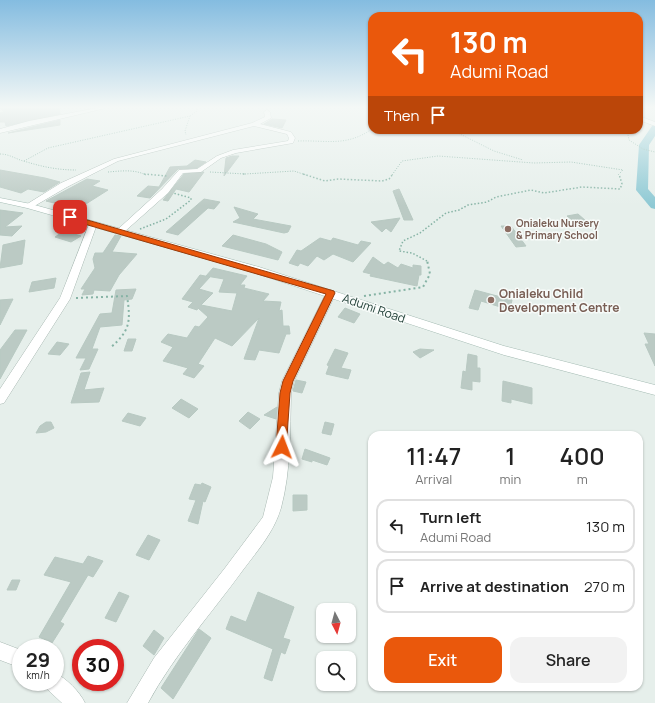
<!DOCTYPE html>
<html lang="en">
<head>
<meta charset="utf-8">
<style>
  body { margin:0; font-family:Manrope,sans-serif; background:#f2f2f2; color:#222; height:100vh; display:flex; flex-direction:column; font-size:15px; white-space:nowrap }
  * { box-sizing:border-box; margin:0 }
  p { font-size:13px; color:#767676 }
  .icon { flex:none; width:22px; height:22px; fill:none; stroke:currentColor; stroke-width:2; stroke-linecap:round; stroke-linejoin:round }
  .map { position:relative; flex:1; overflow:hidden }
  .panel { position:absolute; left:368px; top:431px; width:275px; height:260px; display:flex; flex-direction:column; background:#fff; border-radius:12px; box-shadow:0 1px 3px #0004 }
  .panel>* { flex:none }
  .banner { position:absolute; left:368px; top:12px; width:275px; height:122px; border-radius:12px; box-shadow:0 1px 3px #0004; background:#ea580c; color:#fff; overflow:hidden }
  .needle { width:26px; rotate:174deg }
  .buttons { position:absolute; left:316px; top:603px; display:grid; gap:8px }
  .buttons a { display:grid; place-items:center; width:40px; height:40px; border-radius:8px; background:#fff; box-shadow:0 1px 3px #0004; font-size:20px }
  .speed { position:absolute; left:12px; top:639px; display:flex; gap:8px; font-size:20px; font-weight:700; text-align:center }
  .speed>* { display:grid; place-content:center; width:52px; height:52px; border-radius:50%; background:#fff; box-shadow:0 1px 3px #0004; line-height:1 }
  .speed small { font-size:10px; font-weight:400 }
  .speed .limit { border:6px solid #d22; background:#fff; color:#111 }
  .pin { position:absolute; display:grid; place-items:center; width:34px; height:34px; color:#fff; margin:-17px; border-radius:8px; box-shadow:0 2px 6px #0006 }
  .me { position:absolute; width:44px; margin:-22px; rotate:3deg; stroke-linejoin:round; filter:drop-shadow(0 0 3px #0008) }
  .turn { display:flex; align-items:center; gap:14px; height:84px; padding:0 16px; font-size:18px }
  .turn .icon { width:52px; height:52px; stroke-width:2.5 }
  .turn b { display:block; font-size:28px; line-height:34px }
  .then { display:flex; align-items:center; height:38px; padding:0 16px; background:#0003; gap:8px; font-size:15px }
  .eta { display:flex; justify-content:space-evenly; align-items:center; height:68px; text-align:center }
  .eta b { font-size:24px; font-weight:600; line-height:28px }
  .cta { display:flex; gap:8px; margin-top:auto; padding:8px 16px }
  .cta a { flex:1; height:46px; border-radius:12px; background:#ea580c; color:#fff; font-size:16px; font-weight:600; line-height:46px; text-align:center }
  .cta a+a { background:#f2f2f2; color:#222 }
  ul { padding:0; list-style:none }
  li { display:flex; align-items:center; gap:12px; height:54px; margin:0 8px 6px; padding:0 8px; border:2px solid #e0e0e0; border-radius:12px }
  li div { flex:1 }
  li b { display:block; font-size:15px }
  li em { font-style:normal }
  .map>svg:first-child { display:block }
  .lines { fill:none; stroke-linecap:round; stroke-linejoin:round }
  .river { fill:#8ec9d4; fill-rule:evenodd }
  .building { fill:#bbcac4; stroke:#b8c9c2 }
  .street-casing { stroke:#a8b8b2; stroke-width:1 }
  .secondary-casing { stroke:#a4bbb3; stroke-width:1 }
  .path-far2 { stroke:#86b3a5; stroke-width:1; stroke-dasharray:1 1.5; stroke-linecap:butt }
  .path-far1 { stroke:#86b3a5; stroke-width:1.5; stroke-dasharray:1.5 2; stroke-linecap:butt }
  .path { stroke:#86b3a5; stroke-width:2; stroke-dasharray:2 3; stroke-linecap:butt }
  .street { fill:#fff; fill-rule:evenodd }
  .secondary { fill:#fff; fill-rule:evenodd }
  .route { fill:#ea580c; stroke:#983908 }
  .education-dot { fill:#8d6e63; stroke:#f7fbf9; stroke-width:1.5 }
  .labels { text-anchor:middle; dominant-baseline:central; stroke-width:3; stroke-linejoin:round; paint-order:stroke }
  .far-education-label { font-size:10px; font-weight:bold; fill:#785e54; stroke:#f7fbf9; text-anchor:start }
  .education-label { font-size:12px; font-weight:bold; fill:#785e54; stroke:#f7fbf9; text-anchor:start }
  .street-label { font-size:12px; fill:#24423a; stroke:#f7fbf9 }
</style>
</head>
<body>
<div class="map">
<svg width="655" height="703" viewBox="0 0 655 703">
  <rect width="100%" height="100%" fill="#e6efeb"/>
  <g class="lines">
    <path class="river" d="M655 125V136L649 145 648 189 655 197V209L651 208 636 190 639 145 652 126Z"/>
  </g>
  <path class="building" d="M1 108H59L60 114 6 126 5 122H0V113L4 112Z
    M272 119 286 120 282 128 264 124Z
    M60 120V125L8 133Z
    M232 156H239L224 176 226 158Z
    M195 160 206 162 197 168 178 169 150 198 137 196 148 186 159 187 170 167 187 166Z
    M0 170 45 178 60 182 44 192 28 189 21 193 0 187Z
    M204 172 189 192 176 189 168 201 163 200 184 174Z
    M87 179 100 181 92 186 108 190 78 209 46 201Z
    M399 189 413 220H404L393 191Z
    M204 199 220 202 214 209 208 208 178 235 166 232Z
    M234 207 258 214 253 219 291 226 288 232 284 233 233 222 240 218Z
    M0 210 23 213 5 227 22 226 12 236 0 235Z
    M578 214 586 221 590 225 580 226 567 216Z
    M400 218 391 232 386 228 382 232 371 222Z
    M501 226H511L526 246 516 247Z
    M64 231 81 236 71 242 55 237Z
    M115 235 121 236 112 252 137 254 119 275 110 291 94 290 93 294 82 295 85 289H81L95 268 93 259 95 253H103Z
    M233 235 266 244 282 252 278 260 222 246Z
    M320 238 331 241 333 238 358 245 361 241 371 243 353 262 333 254 324 260 317 256 308 266 300 263 298 266 289 263 297 250 301 251Z
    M25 240 22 264 0 268 3 245Z
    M373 257 384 265 388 262 398 268 401 264 413 268V265L421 266V275H419L417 286 370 276 371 274 363 272Z
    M213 268 247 276 240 285H245L244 288 269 294 263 301 281 302 279 311 282 310 283 326H289L290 334H286L279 353 259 350 255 360 244 359 259 318 232 346 215 338 198 364 204 366 194 378 183 374 188 368 163 361 173 347 161 342 168 334 187 338 195 326 199 327 208 317 198 308 197 310 188 307 193 302 182 299 200 275 210 277 199 289 213 293 201 305 232 311 237 293 219 292 224 279 206 276Z
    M56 278 54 288 29 292 32 282Z
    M136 289 132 299 124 300 122 325 100 327 92 349H98L89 369 80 370 86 358H76L100 314 112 313 116 290Z
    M475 290 512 300 510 310 481 301 478 310 469 308Z
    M13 299 0 325V300Z
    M345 308 360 314 354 323 338 317Z
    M15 330H27L0 379V350Z
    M644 333 655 334V366L645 344H649Z
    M128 339H136L132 351H124Z
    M57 342 69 344 60 355 48 354Z
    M335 349 348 353 341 368 351 370 348 379 326 374 329 366 327 365Z
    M420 349 434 350 420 358 413 352Z
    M468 354 477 356V368H480V382L472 381V390L461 388 463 371 466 372Z
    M90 372 84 390 104 388 99 402 71 403 81 373Z
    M296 380 306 382 302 393 293 391Z
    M503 381 532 388V404L511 399V403L502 401Z
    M181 399 198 409 189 418 172 408Z
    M277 407 276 419 264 415Z
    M248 412 260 419 250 429 239 421Z
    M128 413 146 418 140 426 122 421Z
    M46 422H51L54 428 46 432 36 433 40 426Z
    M325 422 334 424 331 435 322 433Z
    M305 449 330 458 327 465 312 460V462L302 459Z
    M202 483 211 487 205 502 203 501 198 524 188 521 196 500 189 499 195 484 201 485Z
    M293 495H307V510L293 511Z
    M148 535 160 540 149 560 136 555Z
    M88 556 103 561 93 577 88 575 60 622 64 624 52 643 39 637 71 582 44 575 55 557 83 564Z
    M12 580H20L16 590H7Z
    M119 592 129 596 116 622 105 618Z
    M258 592 294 607 283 638 290 640 285 654 281 652 272 681 264 678 273 649 226 629 231 616 246 622Z
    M199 629 211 638 173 699 161 688Z
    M154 630 164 638 154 655 143 646Z"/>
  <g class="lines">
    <defs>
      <path id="street" d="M97 108H106L0 133V129L29 121Z
        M267 110 270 112 271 118 260 124 291 132 295 138 293 143 236 153 221 158 201 172 183 173 168 193 123 233H120L116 231 162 189 179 170 197 169 217 156 233 150 288 141 289 138 287 134 254 126 118 161 67 187 31 208 24 206 61 183 114 159 252 123 265 117 264 112Z
        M90 222 97 224 70 299 4 403 0 404V389L60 298Z
        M331 290 336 293 294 381 291 393C290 431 291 471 281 508 274 532 258 550 243 570 211 614 174 655 148 703H127L154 658 225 568 263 517 273 477 279 393 282 381 326 293Z
        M0 642 21 650V668L0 660Z
        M55 673C66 678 80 692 85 703H62L47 689 45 682H55Z"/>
      <path id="secondary" d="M639 116 655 122V126L639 120Z
        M0 198 31 204 259 267 504 346 655 385V395L504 355 252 272 27 208 0 202Z"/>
    </defs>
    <use href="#street" class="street-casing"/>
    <use href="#secondary" class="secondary-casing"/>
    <path class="path-far2" d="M190 116 197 111V108
      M452 130 494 151 523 160
      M627 130 629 140 643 149 655 152
      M298 141C327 140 346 147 372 129
      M0 154C10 154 17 160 27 162 43 167 59 170 76 170
      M24 161 48 148 190 116 185 131 186 135
      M108 172C121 171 134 169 146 175
      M210 172 245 174 294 171 306 175
      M392 175 402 161 438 156 534 163 571 162 623 170 618 175"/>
    <path class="path-far1" d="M144 174 167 176
      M243 174H246
      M303 174 325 181 338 179 382 181 389 179 393 174
      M140 229 166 219 191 200V198L173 193
      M427 261 412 253 399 251 403 241 420 233 446 213 459 210 468 205 487 202 496 197 531 190 544 193 582 187 620 189 622 184 619 174"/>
    <path class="path" d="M364 296 423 287 430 274 427 260
      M76 298 127 296C131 322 130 331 110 348"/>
    <use href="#street" class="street"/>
    <use href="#secondary" class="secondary"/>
  </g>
  <linearGradient id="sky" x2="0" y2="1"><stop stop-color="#84bce0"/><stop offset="0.52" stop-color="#f4f8f6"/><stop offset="1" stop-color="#f4f8f6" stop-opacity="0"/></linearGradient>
  <rect width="655" height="206" fill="url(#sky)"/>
  <path class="route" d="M70 215 334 291 335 293 293 381 290 393 286 451 282 452 278 451 276 447 280 393 283 381 326 294 67 219 66 217Z"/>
  <g class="education-dot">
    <circle cx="508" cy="229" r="4"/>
    <circle cx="491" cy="300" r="4"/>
  </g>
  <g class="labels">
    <g class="far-education-label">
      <text x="516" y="223">Onialeku Nursery<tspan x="516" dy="12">&amp; Primary School</tspan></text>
    </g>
    <g class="education-label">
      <text x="499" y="293">Onialeku Child<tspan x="499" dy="14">Development Centre</tspan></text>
    </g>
    <g class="street-label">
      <text transform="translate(374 308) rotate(19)">Adumi Road</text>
    </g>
  </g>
</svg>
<div class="buttons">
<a><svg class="needle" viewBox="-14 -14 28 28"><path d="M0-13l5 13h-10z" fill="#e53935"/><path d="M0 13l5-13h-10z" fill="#767676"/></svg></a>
<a><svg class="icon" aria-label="search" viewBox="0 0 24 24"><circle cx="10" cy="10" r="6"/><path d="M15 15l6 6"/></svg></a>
</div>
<div class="speed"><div>29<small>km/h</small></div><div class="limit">30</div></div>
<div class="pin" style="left:70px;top:217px;background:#d93025"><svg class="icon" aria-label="arrive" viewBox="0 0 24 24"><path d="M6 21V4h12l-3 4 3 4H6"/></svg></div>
<svg class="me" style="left:282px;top:447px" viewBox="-20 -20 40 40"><path d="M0-17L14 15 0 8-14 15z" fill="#ea580c" stroke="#fff" stroke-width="4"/></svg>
<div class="banner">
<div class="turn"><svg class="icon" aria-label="left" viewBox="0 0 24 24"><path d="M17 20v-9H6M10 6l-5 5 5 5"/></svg><div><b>130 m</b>Adumi Road</div></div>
<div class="then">Then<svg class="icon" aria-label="arrive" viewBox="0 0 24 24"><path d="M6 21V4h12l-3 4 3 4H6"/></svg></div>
</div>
<section class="panel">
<div class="eta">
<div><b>11:47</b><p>Arrival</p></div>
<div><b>1</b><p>min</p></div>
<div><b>400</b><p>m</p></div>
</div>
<ul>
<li><svg class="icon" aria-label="left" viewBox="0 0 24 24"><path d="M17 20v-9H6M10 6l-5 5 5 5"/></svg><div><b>Turn left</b><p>Adumi Road</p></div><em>130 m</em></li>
<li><svg class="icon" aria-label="arrive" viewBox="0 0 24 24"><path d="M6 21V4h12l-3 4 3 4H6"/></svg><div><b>Arrive at destination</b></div><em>270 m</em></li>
</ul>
<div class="cta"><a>Exit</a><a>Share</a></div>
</section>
</div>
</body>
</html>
